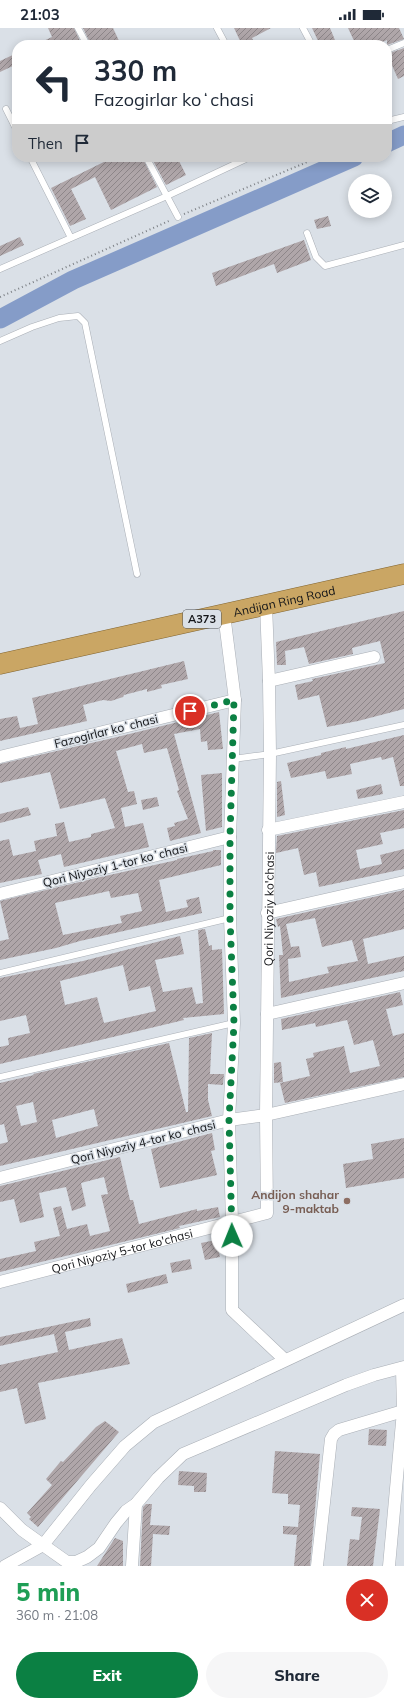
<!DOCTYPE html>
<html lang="en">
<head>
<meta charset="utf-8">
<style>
  body { margin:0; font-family:Mulish,sans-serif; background:#f6f6f7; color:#1f2937; height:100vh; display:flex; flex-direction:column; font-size:15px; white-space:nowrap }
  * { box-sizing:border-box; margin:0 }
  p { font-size:13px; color:#747a83 }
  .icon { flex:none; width:22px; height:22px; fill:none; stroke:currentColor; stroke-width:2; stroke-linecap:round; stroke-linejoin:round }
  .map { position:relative; height:1538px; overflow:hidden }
  .drawer { display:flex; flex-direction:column; background:#fff; flex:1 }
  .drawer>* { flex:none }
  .top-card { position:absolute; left:12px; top:12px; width:380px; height:122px; border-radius:16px; box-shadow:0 2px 10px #0003; background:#fff; color:#1f2937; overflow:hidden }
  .tools { position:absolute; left:348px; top:146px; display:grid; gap:8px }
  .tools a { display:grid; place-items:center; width:44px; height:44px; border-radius:50%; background:#fff; box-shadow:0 2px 10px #0003; font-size:20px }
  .pin { position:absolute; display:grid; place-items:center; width:34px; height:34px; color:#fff; margin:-17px; border:2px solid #fff; border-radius:50%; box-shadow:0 1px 4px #0007 }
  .me { position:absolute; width:44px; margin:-22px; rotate:359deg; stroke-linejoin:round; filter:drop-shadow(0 0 3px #0008) }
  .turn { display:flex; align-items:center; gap:14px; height:84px; padding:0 16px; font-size:18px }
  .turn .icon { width:52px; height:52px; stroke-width:2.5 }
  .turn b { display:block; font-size:28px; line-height:34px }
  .then { display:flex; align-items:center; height:38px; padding:0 16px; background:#0003; gap:8px; font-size:15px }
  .round { display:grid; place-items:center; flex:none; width:42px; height:42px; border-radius:21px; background:#f6f6f7 }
  .headline { display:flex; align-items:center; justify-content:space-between; height:68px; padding:0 16px }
  h1 { font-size:24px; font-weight:800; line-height:30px; color:#1e9e55 }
  .cta { display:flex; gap:8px; margin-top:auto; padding:8px 16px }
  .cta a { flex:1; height:46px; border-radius:24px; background:#0b8043; color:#fff; font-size:16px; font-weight:800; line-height:46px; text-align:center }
  .cta a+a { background:#f6f6f7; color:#1f2937 }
  .status { display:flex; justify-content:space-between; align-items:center; height:28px; padding:0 20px; background:#fff; direction:ltr }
  .status svg { height:11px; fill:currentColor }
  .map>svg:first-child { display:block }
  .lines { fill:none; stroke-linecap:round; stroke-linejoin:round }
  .river { stroke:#859cc8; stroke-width:19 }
  .building { fill:url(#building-hatch); fill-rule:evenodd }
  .service-casing { stroke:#aaafb6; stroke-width:7 }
  .minor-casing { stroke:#aaafb6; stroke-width:13 }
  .trunk-casing { stroke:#816430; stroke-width:21 }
  .path { stroke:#7d8186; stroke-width:2; stroke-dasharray:1 3; stroke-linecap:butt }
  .service { stroke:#fff; stroke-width:6 }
  .minor { stroke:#fff; stroke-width:12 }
  .trunk { stroke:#caa664; stroke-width:20 }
  .route { stroke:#0b8043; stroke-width:7; stroke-dasharray:0 12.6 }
  .education-dot { fill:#8d6e63; stroke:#dae0e7; stroke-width:1.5 }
  .labels { text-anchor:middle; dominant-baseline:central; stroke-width:3; stroke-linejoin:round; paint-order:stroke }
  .shield { fill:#dae0e7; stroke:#4f5256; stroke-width:1 }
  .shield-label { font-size:11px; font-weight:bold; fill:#141518 }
  .street-label { font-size:12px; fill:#141518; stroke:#dae0e7 }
  .education-label { font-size:12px; font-weight:bold; fill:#785e54; stroke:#dae0e7; text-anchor:end }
</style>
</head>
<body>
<div class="status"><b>21:03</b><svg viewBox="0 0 49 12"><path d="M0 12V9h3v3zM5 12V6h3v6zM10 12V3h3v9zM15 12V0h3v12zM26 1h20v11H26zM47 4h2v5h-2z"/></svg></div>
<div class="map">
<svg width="404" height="1538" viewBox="0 0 404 1538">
  <defs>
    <pattern id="building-hatch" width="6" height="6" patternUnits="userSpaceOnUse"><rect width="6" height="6" fill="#afa6a9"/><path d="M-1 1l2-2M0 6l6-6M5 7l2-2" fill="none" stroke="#8d8689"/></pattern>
  </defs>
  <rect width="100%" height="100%" fill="#dae0e7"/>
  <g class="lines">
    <path class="river" d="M387 115 404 107
      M0 291 73 252 354 129"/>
  </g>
  <path class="building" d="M48 0H74L82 17H35L52 9Z
    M83 0H113L121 17H91Z
    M234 0H271L252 10 255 17H242Z
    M312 0H330L337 17H320Z
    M348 0H399L404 11 387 17V12L376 17H356Z
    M404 20V48L398 51 391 35 387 37V26Z
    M17 25V36L0 44V33Z
    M114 129H142L157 159 111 182 95 149 71 161 86 191 70 198 51 160Z
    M151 129H169L171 134 178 131 186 147 166 157Z
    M328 188 331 198 317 201 314 192Z
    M20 209 24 217 0 228V218Z
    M304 212 311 232 277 245 274 236 216 258 212 245Z
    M404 583V681L358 693 327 699 319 667 298 672 295 657 313 653 312 651 385 635 380 613 352 620 353 626 309 636 304 619 285 623 286 637H277L276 614Z
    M184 633 188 651 161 657 162 660 147 664V661L124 667 123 669 111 673 103 672 83 677 87 693 0 713V691L17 688 20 700 38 696 32 670Z
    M219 684 223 721 208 722 207 713 201 714 200 701 174 706 201 805 170 813 167 800 175 798 174 795 188 791 177 763 179 762 167 720 144 725 142 716 116 723 128 764 134 763 137 776 121 780 125 799 143 795 149 819 64 839 61 826 38 832 42 846 0 855V813L9 811 13 828 36 823 34 813 57 808 55 796 64 794 69 814 91 809V806L115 800 105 770 60 781 50 744 0 755V736L113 710Z
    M404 707V758H400L393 729 382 732 381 729 350 736 352 746 327 751 325 743 291 750 287 735 321 727V725L346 719V721Z
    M222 745V799L206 803 201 747Z
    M281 753 285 787 277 789V754Z
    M381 756 383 766 358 771 356 762Z
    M157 769 159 778 143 782 141 772Z
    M28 779 31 787 0 795V786Z
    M404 782V800L380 805 383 816 356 822 360 841 382 836 380 827 404 821V841L319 859 316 844 304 847 298 820 276 825 277 808Z
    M213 822H221V837L159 852 166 884 188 879 186 872 199 869 202 885 80 913 56 920 0 932V913L9 911 0 873 96 850 177 832V831L213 823ZM109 863 111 870 138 865 142 883 120 888 122 895 63 907 55 875Z
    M404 862V901L363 911 368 936 404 928V943L281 970 279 927H283L280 898 278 899 276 891ZM315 890 322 919 352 912 358 933 327 939 329 945 289 954 288 931 301 929 299 918 291 919 286 896Z
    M205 901 209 918 212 917V922L222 921 224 986 183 990 184 992 0 1036V1019L9 1017 8 1010 30 1005 26 987 0 993V950L83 933 180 908 184 926 155 932 163 964 192 959 196 976 203 975 198 902ZM123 937 129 963 150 958 156 983 104 995 97 969 65 977 60 953Z
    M400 964 403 977 386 981 393 1008 404 1005V1049L285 1075 280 1055 310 1048 306 1031 314 1029 313 1025 344 1018 350 1045 380 1038 373 1012 354 1017 347 992 316 999 315 995 282 1002 281 991Z
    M212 1005 210 1046H224L223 1057 208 1056V1072L212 1088 0 1138V1116L8 1114 4 1096 0 1097V1055L34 1047 33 1046 169 1015 186 1084H188L189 1010ZM33 1074 37 1094 21 1098 16 1078ZM94 1081 98 1098 56 1110 52 1092Z
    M281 1034 283 1054 274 1055V1035Z
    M212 1105 215 1122 211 1123 217 1147 160 1160 151 1121Z
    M404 1110V1150L346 1160 343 1136 373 1131 371 1116Z
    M120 1129 130 1172H133L139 1196 197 1181V1183L218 1179 220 1189 179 1198 180 1200 0 1244V1231L36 1223 34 1214 60 1208 53 1180 61 1178 67 1201 87 1196 90 1208 110 1203 101 1167 108 1166 104 1149 81 1155 86 1178 72 1183 66 1159 39 1165 44 1189 20 1195 14 1171 0 1174V1158Z
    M216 1212 220 1229 205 1232 201 1215Z
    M190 1231 192 1241 172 1245 170 1235Z
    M166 1246 168 1255 128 1265 126 1256Z
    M90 1290 91 1298 65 1304 69 1322 122 1310 130 1336 38 1355 46 1391 25 1396 17 1360 0 1364V1337L58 1324 54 1306 0 1318V1309Z
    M105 1393 119 1404 38 1499 29 1491 31 1489 27 1485 52 1457 46 1451 61 1433 63 1434 96 1399Z
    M369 1401 387 1402 386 1418 368 1417Z
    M275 1423 320 1426 310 1538H294L297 1507 283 1506V1498L298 1499 300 1477 288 1476V1466L272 1465Z
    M179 1443 207 1445 206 1464H194V1458L178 1457Z
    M146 1476H152L150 1497 170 1498 169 1507 153 1506 151 1538H140L143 1479Z
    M352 1479 380 1481 373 1538H347L350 1511 359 1512 362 1489 351 1488Z
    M115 1510 123 1513V1538H97Z"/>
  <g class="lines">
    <defs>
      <path id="service" d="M78 0 87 17
        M217 0 226 17
        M303 0 312 17
        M387 22 404 15
        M6 81 17 103
        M387 93 404 89
        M30 129 71 210
        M146 129 178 189
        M307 205 316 229 325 238 404 217
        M0 241 167 168 250 129
        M0 313 32 299 59 290 78 288 85 295 137 546
        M233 731 270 726 404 697
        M0 945 230 890
        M0 1049 234 995"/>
      <g id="minor">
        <path d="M224 586 235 672 230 809V890L234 995 229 1092 232 1193V1282L285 1332"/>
        <path d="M269 653 374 629"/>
        <path d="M0 729 235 672"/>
        <path d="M268 802 404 774"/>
        <path d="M0 866 230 809"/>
        <path d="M267 885 404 854"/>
        <path d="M267 986 404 955"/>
        <path d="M0 1150 229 1092 266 1087 404 1056"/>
        <path id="s1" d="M0 1254 267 1185 266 1087 270 726 269 653 266 577"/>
        <path d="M0 1480 22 1502 43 1517 67 1534H76L87 1529 99 1520 116 1495 126 1483 136 1476 158 1450 183 1426 346 1357 374 1347 404 1339"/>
        <path d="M5 1538 43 1517 91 1457 125 1418 154 1394 404 1277"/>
        <path d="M132 1538 136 1476"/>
        <path d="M317 1538 331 1411 334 1406 339 1402 403 1383"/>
        <path d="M389 1538 403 1383 402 1340"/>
      </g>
      <g id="trunk">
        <path id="s2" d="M0 636 404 546"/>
      </g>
    </defs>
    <use href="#service" class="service-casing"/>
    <use href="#minor" class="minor-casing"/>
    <use href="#trunk" class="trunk-casing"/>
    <path class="path" d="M184 186 319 129
      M0 269 171 192"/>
    <use href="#service" class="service"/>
    <use href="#minor" class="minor"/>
    <use href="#trunk" class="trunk"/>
  </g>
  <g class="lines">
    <path class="route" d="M190 683 234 672 230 809V890L234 995 229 1092 232 1208"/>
  </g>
  <circle class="education-dot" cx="347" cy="1173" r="4"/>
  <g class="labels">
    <rect class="shield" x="183" y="582" width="38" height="18" rx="3"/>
    <g class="shield-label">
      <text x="202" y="591">A373</text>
    </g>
    <g class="street-label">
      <text stroke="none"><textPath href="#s2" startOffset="291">Andijan Ring Road</textPath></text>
      <text transform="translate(106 703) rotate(-14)">Fazogirlar koʻchasi</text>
      <text transform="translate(115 837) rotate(-14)">Qori Niyoziy 1-tor koʻchasi</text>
      <text stroke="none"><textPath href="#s1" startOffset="580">Qori Niyoziy ko'chasi</textPath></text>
      <text transform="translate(143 1114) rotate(-14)">Qori Niyoziy 4-tor koʻchasi</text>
      <text stroke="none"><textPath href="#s1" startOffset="126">Qori Niyoziy 5-tor ko'chasi</textPath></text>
    </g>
    <g class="education-label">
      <text x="339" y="1166">Andijon shahar<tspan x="339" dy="14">9-maktab</tspan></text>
    </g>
  </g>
</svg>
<div class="tools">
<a><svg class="icon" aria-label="layers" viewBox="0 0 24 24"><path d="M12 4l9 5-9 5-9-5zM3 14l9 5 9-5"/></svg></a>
</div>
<div class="pin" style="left:190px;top:683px;background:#d93025"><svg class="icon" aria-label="arrive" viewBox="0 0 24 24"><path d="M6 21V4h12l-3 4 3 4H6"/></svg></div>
<svg class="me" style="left:232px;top:1208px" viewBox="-20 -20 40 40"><circle r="19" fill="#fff"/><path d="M0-13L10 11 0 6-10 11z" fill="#0b8043"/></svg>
<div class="top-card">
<div class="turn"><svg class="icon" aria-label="left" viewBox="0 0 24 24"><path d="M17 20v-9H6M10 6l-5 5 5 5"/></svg><div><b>330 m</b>Fazogirlar koʻchasi</div></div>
<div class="then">Then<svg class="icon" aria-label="arrive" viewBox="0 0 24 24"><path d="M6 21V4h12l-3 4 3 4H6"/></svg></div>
</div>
</div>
<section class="drawer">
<div class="headline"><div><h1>5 min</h1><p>360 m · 21:08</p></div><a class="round" style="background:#d93025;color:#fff"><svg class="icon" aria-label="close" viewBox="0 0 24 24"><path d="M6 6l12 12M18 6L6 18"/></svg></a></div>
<div class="cta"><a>Exit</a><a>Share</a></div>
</section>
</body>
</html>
